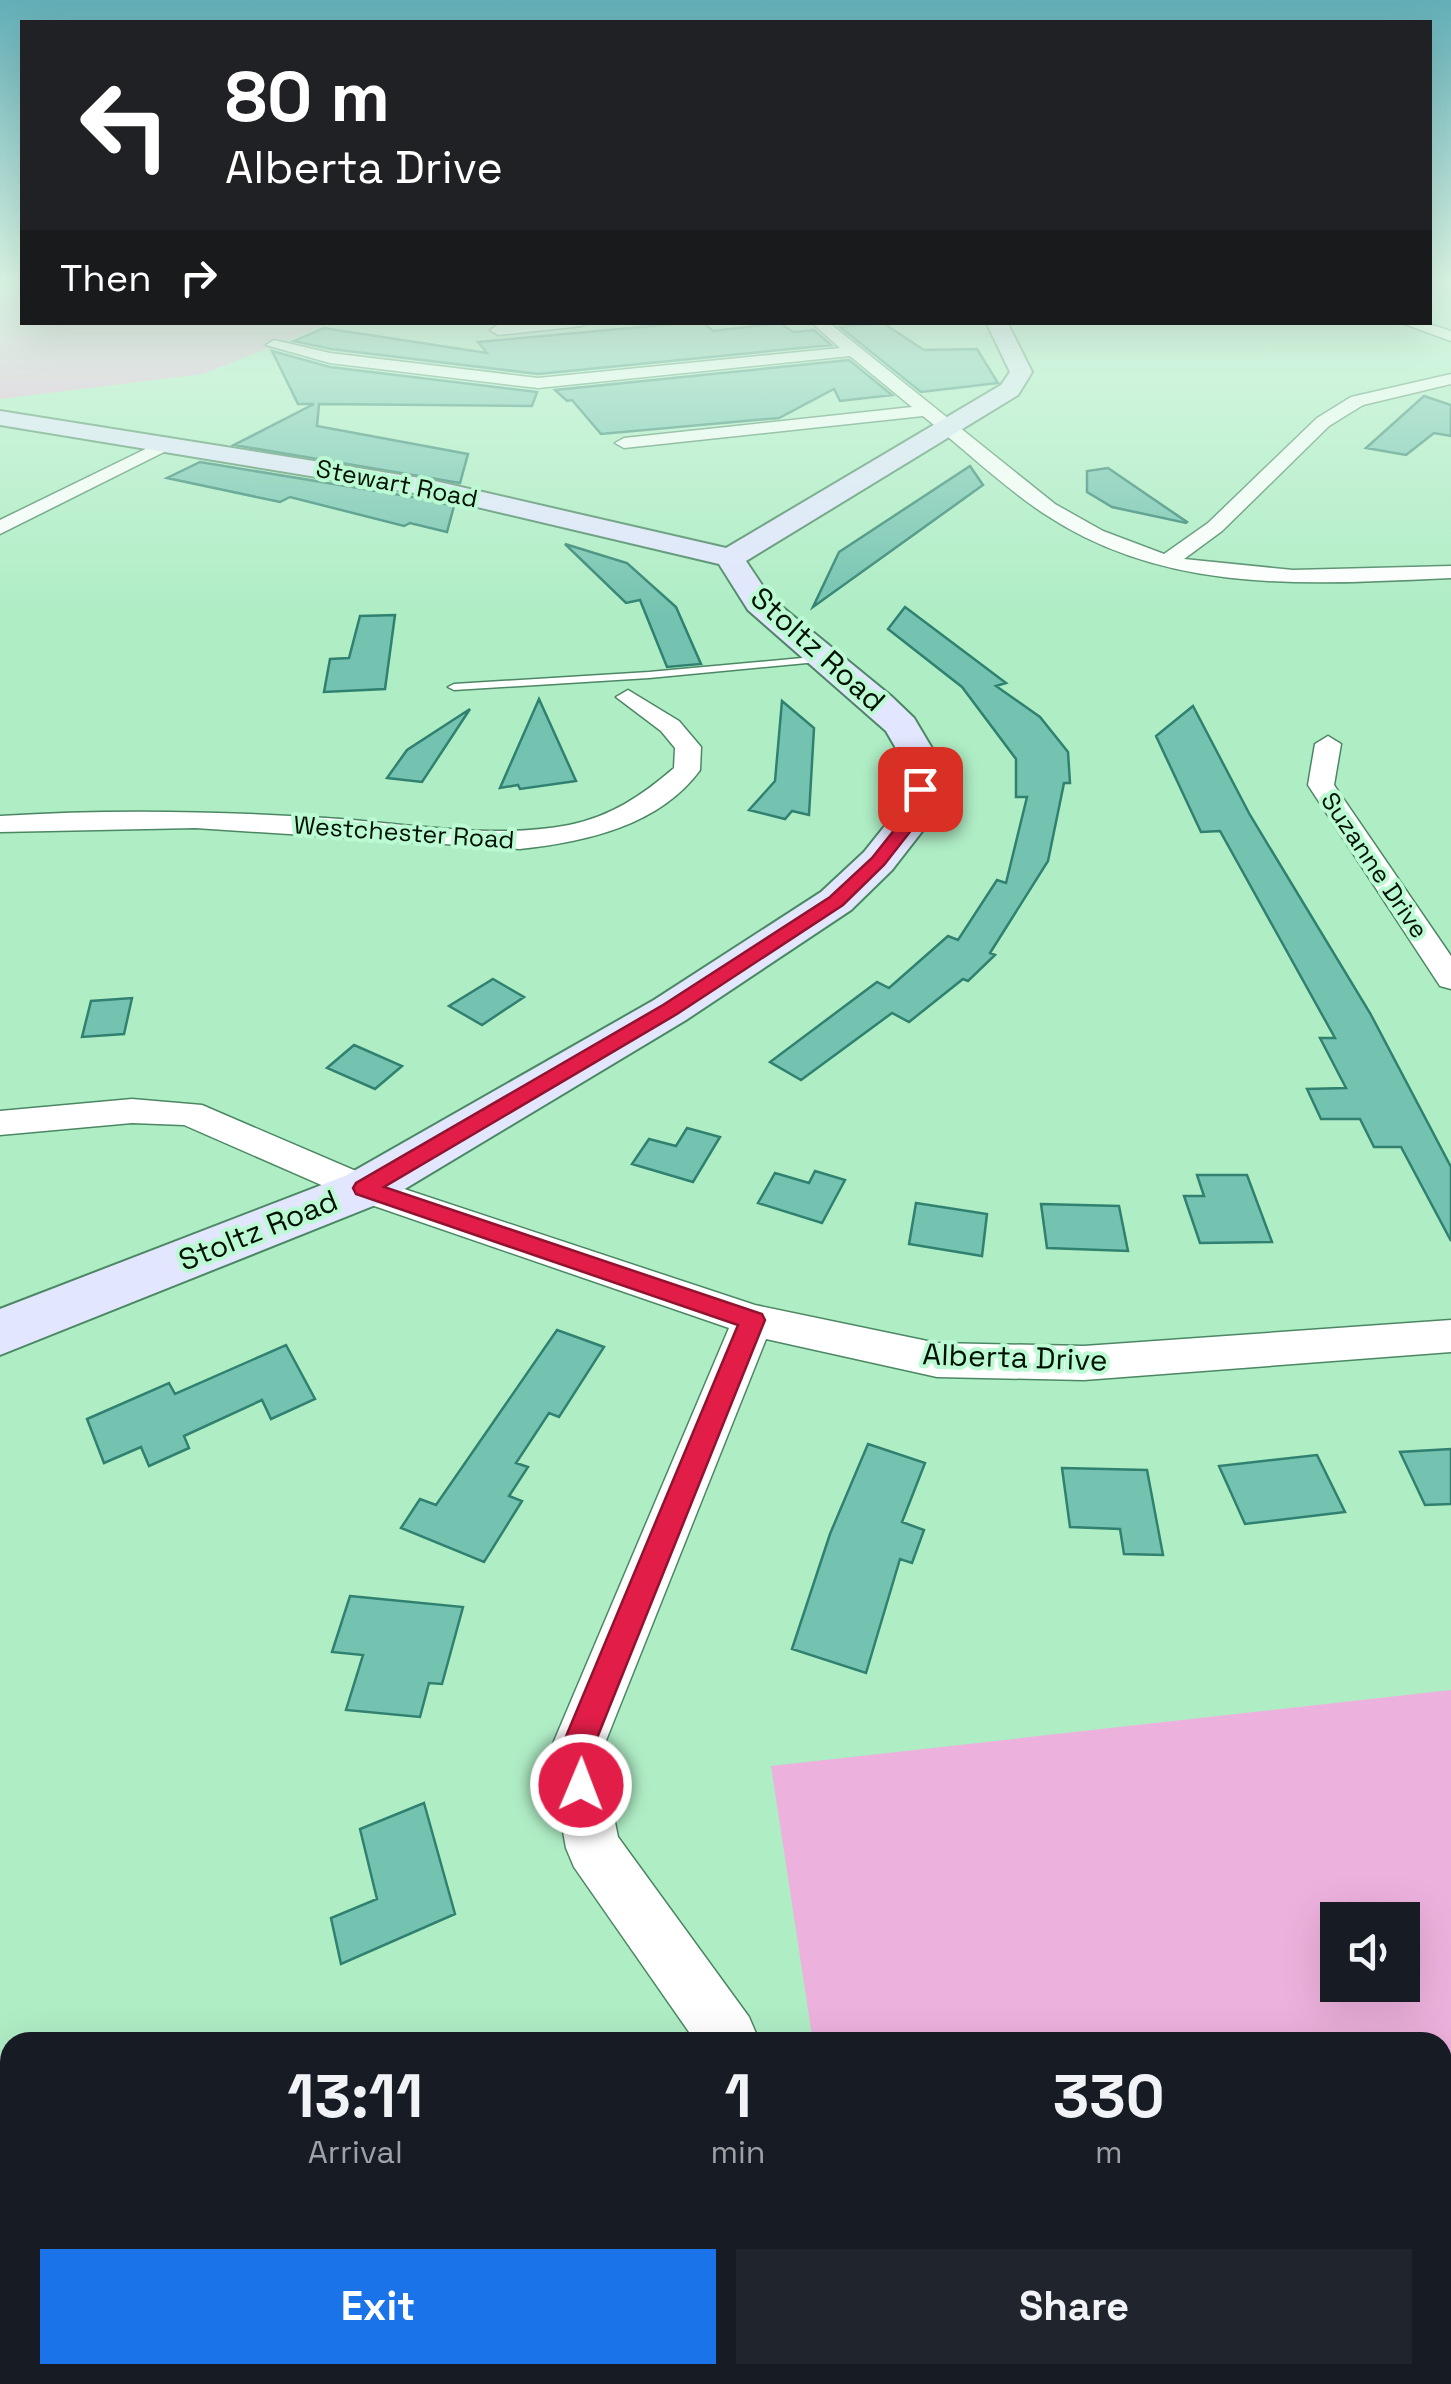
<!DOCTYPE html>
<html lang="en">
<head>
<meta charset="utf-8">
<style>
  body { margin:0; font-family:"Space Grotesk",sans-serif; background:#20242c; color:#f1f3f6; height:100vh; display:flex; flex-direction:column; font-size:38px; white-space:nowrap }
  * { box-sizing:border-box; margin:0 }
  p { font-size:32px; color:#9ea1a6 }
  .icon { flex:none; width:55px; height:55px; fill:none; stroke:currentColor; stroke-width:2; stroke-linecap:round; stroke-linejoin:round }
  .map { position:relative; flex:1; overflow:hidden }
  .sheet { position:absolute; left:0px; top:2032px; width:1452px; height:352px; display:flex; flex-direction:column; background:#171b24; border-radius:30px 30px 0 0; box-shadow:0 10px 40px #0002 }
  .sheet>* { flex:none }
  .top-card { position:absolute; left:20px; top:20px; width:1412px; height:305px; border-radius:0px; box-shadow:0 10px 40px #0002; background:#202124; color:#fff; overflow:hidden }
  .tools { position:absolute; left:1320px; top:1902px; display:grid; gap:20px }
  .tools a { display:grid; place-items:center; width:100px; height:100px; border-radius:0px; background:#171b24; box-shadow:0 10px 40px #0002; font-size:50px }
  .pin { position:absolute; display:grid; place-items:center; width:85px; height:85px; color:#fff; margin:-42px; border-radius:20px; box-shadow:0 5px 15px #0006 }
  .me { position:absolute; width:110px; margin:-55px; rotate:1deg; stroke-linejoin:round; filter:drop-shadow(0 0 8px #0008) }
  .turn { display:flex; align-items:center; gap:35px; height:210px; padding:0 40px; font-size:45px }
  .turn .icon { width:130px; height:130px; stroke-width:2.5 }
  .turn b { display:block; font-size:70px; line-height:85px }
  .then { display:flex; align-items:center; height:95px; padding:0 40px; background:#0003; gap:20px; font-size:38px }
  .eta { display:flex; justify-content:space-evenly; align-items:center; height:170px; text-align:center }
  .eta b { font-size:60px; font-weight:800; line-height:70px }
  .action { display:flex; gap:20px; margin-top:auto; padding:20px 40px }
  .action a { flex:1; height:115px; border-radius:0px; background:#1a73e8; color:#fff; font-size:40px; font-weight:800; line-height:115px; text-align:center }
  .action a+a { background:#20242c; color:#f1f3f6 }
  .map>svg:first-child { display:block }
  .green { fill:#edb1dd; fill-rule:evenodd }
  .building { fill:#74c3b0; stroke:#308170; stroke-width:2.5 }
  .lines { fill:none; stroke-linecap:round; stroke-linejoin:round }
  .lane-casing { stroke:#4c8764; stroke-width:3 }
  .street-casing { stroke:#4c8764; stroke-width:3 }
  .secondary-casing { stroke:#4c8764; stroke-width:4 }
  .lane { fill:#fff; fill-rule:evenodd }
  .street { fill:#fff; fill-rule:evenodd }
  .secondary { fill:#e2e6fe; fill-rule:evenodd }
  .route { fill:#e11d48; stroke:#92132f; stroke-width:2.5 }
  .labels { text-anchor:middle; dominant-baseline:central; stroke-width:8; stroke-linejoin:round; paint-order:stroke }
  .far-street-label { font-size:25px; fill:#001206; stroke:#bbfad2 }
  .street-label { font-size:30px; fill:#001206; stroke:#bbfad2 }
</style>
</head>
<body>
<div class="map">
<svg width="1451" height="2384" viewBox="0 0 1451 2384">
  <rect width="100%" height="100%" fill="#afedc5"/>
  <path class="green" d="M0 279H22V322L330 323 203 374 0 399Z
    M1451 1690V2384H791L798 2375H1442V2042H813L771 1766ZM1338 1920H1402V1985H1338Z"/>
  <path class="building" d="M696 322H703L713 331 780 323 793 332 814 330 831 345 538 374 331 349 294 341 324 328 487 353 478 342Z
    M883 323 924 350 977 349 998 383 921 392 840 327Z
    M272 351 330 367 537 392 532 406 319 404 317 426 468 454 460 483 234 445 314 404H298Z
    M849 360 892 395 840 401 834 389 779 418 601 434 572 400 567 401 555 390Z
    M1424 396 1451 405V436L1434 433 1406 455 1366 448Z
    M200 462 425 499 454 506 447 532 410 523 404 526 290 497 280 502 167 478Z
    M970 466 983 485 813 607 839 552Z
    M1108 468 1187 522 1186 523 1112 507 1087 492V471Z
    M565 544 627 563 676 607 701 664 667 667 640 600 626 603Z
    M905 607 1006 683 996 686 1040 717 1068 752 1070 783H1064L1048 861 990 953 995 955 968 981 963 979 909 1022 892 1013 801 1080 770 1062 877 982 889 988 948 936 958 940 997 880 1006 883 1027 797H1016V759L962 687 888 629Z
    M395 615 385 689 324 692 330 659 349 658 360 616Z
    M539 699 576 781 520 789 518 785 500 788Z
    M782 701 814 728 809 815 792 811 785 819 749 810 775 781Z
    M1193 706 1250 815 1370 1013 1451 1167V1241L1401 1147H1374L1360 1119H1321L1307 1089 1346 1088 1320 1038H1335L1220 831 1201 832 1156 736Z
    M470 709 422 782 387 778 407 750Z
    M493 979 524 997 482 1025 449 1006Z
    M132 998 124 1034 82 1037 91 1001Z
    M354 1045 402 1066 375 1089 327 1068Z
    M687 1128 720 1137 693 1182 632 1164 649 1139 676 1146Z
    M815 1171 845 1180 822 1223 758 1203 775 1173 809 1183Z
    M1197 1175H1247L1272 1242 1200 1243 1184 1196H1204Z
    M916 1203 987 1214 982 1256 909 1244Z
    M1041 1204 1119 1206 1128 1251 1047 1248Z
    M557 1330 604 1347 559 1417 549 1413 516 1463 528 1467 509 1496 522 1501 484 1562 401 1528 420 1499 436 1505Z
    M286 1345 315 1399 271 1419 262 1400 184 1436 189 1448 149 1466 141 1447 104 1463 87 1419 169 1383 175 1394Z
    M868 1444 925 1463 902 1522 924 1530 912 1563 900 1559 866 1673 792 1649 830 1534Z
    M1451 1449V1504L1425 1505 1400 1452Z
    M1317 1455 1345 1512 1245 1524 1219 1466Z
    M1062 1468 1147 1470 1163 1555 1124 1554 1120 1529 1070 1527Z
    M350 1596 463 1607 442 1684 429 1683 420 1717 346 1710 363 1655 332 1652Z
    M424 1803 455 1914 341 1964 331 1918 377 1899 360 1829Z"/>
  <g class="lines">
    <defs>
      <path id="lane" d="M824 656 830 659 828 661 649 678 454 690 448 687 454 684 649 672Z"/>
      <path id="street" d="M529 322H589L582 326 498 335 490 330 498 325Z
        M811 322H828L1055 504 1103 531 1164 554 1208 523 1317 418 1351 397 1451 374V384L1363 405 1329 426 1222 531 1184 559 1293 570 1451 566V578C1308 584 1167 596 1043 513 1001 485 963 448 923 416L624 448 615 443 624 438 912 407 850 356 538 388 330 363 266 345 274 340 330 353 538 378 840 348Z
        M1399 322H1423L1451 331V341Z
        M168 438 177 443 174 447 0 534V520Z
        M628 690 679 721 701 747 700 770C659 826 585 842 520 849L195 828 0 832V816C109 809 217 811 326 818 405 823 491 840 569 825 610 817 643 795 674 768L675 748 661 731 616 697Z
        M1328 736 1341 744 1334 785 1451 956V989L1440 986 1308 785 1315 744Z
        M132 1099 202 1105 377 1180 755 1305 937 1343 1084 1346 1451 1320V1352L1084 1380 937 1377 766 1339 601 1753 618 1837 749 2017 758 2038 756 2042H696L574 1867 566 1848 549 1753 729 1328 351 1198 184 1125 132 1123 0 1135V1111Z"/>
      <path id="secondary" d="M986 322H1007L1032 372 1018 395 746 561 770 597 891 696 914 718 933 750 939 789 927 825 892 870 851 910 686 1020 383 1202 0 1355V1309L345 1176 654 1000 821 892 864 852 888 822 901 789 897 750 886 731 748 610 719 564 426 495 0 425V411L426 479 726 548 1001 385 1010 372Z"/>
    </defs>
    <use href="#lane" class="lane-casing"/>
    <use href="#street" class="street-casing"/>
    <use href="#secondary" class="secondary-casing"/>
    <use href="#lane" class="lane"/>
    <use href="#street" class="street"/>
    <use href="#secondary" class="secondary"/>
  </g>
  <linearGradient id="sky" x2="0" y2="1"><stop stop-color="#63afb8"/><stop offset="0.46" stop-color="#dbf7e5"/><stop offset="1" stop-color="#dbf7e5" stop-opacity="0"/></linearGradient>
  <rect width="1451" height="613" fill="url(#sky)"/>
  <path class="route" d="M914 786 928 789 913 828 884 865 843 905 677 1014 384 1187 762 1314 765 1320 591 1753 597 1785 593 1796 581 1801 570 1796 559 1753 738 1325 356 1194 353 1188 356 1183 663 1005 830 897 872 858 899 824Z"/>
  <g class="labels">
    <g class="far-street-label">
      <text transform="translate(397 483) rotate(11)">Stewart Road</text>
      <text transform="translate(404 832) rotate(4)">Westchester Road</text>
      <text transform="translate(1375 865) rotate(56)">Suzanne Drive</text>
    </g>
    <g class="street-label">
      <text transform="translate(818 649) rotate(42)">Stoltz Road</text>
      <text transform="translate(258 1230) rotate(-22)">Stoltz Road</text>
      <text transform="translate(1015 1357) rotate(2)">Alberta Drive</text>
    </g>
  </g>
</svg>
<div class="tools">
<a><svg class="icon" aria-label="sound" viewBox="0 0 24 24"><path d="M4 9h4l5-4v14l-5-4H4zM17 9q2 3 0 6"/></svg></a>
</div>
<div class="pin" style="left:920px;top:789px;background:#d93025"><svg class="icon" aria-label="arrive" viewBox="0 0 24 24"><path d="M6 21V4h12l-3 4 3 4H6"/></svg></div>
<svg class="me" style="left:581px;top:1785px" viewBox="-20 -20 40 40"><circle r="17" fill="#e11d48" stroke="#fff" stroke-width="3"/><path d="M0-11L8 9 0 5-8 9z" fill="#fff"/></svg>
<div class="top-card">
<div class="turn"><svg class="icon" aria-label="left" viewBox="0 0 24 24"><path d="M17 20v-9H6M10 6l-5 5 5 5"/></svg><div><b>80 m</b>Alberta Drive</div></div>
<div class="then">Then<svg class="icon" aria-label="right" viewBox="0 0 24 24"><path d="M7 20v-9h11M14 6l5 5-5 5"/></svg></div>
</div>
<section class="sheet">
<div class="eta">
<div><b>13:11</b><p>Arrival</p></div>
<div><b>1</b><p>min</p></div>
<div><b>330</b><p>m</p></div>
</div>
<div class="action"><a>Exit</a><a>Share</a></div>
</section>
</div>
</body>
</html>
